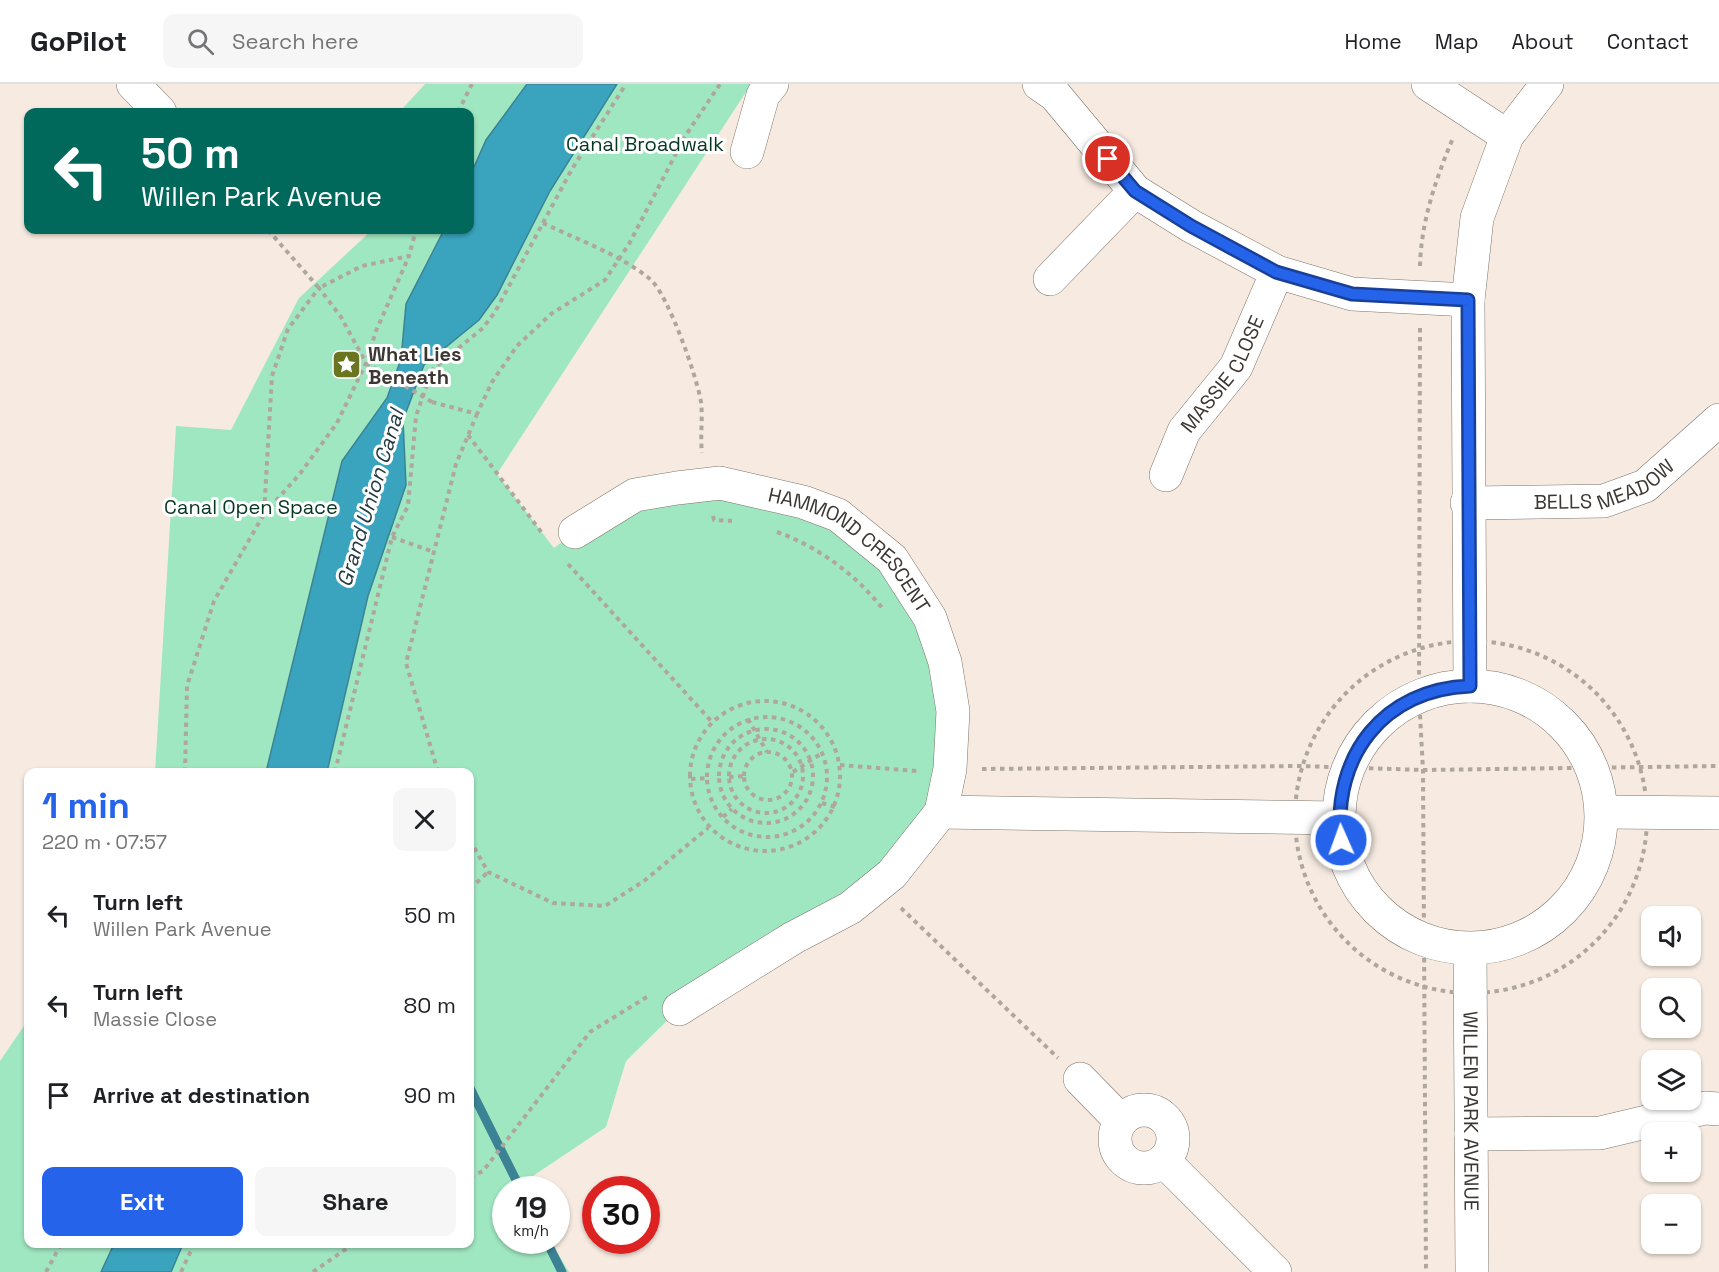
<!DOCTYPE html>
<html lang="en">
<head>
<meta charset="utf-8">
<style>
  body { margin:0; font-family:"Space Grotesk",sans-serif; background:#f6f6f6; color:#202124; height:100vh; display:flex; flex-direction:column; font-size:22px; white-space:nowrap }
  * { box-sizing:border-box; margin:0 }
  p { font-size:20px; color:#757577 }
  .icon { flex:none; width:33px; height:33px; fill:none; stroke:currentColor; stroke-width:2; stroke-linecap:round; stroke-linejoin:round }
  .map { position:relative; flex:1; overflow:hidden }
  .drawer { position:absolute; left:24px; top:684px; width:450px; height:480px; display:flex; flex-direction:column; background:#fff; border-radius:12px; box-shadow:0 2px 4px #0004 }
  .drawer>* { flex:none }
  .guide { position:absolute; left:24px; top:24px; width:450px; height:126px; border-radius:12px; box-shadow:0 2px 4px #0004; background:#00695c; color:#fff; overflow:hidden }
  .fabs { position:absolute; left:1641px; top:822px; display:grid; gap:12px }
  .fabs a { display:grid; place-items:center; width:60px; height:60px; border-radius:12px; background:#fff; box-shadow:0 2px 4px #0004; font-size:30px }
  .speed { position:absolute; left:492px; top:1092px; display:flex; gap:12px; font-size:30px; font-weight:700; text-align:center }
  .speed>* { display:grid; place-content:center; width:78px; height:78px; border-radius:50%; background:#fff; box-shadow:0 2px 4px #0004; line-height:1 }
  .speed small { font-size:15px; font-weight:400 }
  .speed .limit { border:9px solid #d22; background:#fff; color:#111 }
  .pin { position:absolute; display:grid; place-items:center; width:51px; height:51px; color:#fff; margin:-26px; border:3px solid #fff; border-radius:50%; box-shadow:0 2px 6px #0007 }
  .me { position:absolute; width:66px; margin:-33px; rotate:358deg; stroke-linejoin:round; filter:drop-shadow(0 0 4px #0008) }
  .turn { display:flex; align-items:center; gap:21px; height:126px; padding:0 18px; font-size:27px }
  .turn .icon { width:78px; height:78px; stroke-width:2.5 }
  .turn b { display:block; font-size:42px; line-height:51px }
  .round { display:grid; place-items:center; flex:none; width:63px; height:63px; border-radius:12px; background:#f6f6f6 }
  .headline { display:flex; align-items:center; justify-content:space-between; height:102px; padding:0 18px }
  h1 { font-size:36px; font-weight:800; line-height:45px; color:#2563eb }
  .cta { display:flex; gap:12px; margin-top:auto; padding:12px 18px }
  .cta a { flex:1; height:69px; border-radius:12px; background:#2563eb; color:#fff; font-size:24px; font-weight:800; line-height:69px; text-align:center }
  .cta a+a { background:#f6f6f6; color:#202124 }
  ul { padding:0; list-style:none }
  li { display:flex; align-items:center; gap:18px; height:90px; padding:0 18px }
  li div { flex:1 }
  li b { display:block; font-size:22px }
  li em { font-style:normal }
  header { display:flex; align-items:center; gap:36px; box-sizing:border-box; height:84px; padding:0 30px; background:#fff; border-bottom:2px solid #e0e0e0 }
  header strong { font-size:28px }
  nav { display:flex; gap:33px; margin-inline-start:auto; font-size:21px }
  .search { width:420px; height:54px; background:#f6f6f6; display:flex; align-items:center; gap:15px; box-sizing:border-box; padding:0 21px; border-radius:12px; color:#757577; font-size:22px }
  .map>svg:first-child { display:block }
  .green { fill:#9fe7c1 }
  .water { fill:#3aa4be; stroke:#3b8394; stroke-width:1.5 }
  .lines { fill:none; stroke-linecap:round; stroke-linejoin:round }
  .stream { stroke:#3b8394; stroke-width:9 }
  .minor-casing { stroke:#7e746b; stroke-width:34 }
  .path { stroke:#afa69e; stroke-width:4; stroke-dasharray:4.5 4.5; stroke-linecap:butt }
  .minor { stroke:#fff; stroke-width:33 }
  .path-bridge { stroke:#afa69e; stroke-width:4; stroke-dasharray:4.5 4.5; stroke-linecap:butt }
  .route-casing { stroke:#184099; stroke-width:15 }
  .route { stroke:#2563eb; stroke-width:10 }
  .labels { text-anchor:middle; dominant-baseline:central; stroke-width:6; stroke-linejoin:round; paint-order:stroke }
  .park-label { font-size:20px; fill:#043622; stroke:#fff }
  .poi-label { font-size:20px; font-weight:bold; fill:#3c3733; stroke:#fff; text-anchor:start }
  .street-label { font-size:20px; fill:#3c3733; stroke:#fff }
  .water-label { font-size:21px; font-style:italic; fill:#223a40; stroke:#fff }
</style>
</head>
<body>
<header>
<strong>GoPilot</strong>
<div class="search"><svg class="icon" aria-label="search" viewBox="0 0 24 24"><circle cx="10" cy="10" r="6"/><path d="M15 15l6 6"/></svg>Search here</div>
<nav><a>Home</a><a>Map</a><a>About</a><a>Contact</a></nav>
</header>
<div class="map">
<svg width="1719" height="1188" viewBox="0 0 1719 1188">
  <rect width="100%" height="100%" fill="#f7ebe1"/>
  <path class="green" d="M425 0H527L486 56 470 92V28H404L403 24Z
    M617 0H772L763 11 746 8 497 390 554 464 575 448 677 404 838 431 930 534 950 685 892 790 679 925 626 977 606 1043 518 1102 520 1105 506 1106V1156L550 1157 569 1188H171L183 1160H470V688H327L368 512 406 401 403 336 424 281 479 236 497 211 550 107Z
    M372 146H444L406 220 401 275 387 315 342 377 266 688H155L176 342 231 346 299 214Z
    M28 936V1160H114L101 1188H0V977Z"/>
  <path class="water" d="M527 0H617L550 107 497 211 479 236 424 281 403 336 406 401 368 512 327 688H266L342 377 387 314 401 275 406 220 444 146H470V92L486 56Z
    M114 1160H183L171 1188H101Z"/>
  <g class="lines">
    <path class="stream" d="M470 1004 521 1106
      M546 1156 562 1188"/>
    <defs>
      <g id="minor">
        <path d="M133 0 160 28"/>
        <path d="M1039 0 1055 11 1135 107 1191 142 1277 188 1352 210 1468 216"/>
        <path d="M1428 0 1507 52"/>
        <path d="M747 68 763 11 772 0"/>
        <path d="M1050 195 1135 107"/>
        <path id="s1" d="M1166 391 1184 347 1236 283 1277 188"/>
        <path id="s2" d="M1467 419 1604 417 1645 402 1719 336"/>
        <path id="s3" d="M575 448 635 411 677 404 720 399 803 418 838 431 892 475 930 534 945 578 953 627 950 685 941 728 892 790 850 824 793 854 679 925"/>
        <circle cx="1470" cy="733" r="131"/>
        <path d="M1470 602 1468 216 1477 134 1507 52 1547 0"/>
        <path d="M941 728 1339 734"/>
        <path d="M1602 728 1719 729"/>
        <path id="s4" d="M1470 865 1472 1188"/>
        <path d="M1080 995 1121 1037"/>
        <circle cx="1144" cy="1055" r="29"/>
        <path d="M1471 1050 1600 1049 1705 1024 1719 1025"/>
        <path d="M1164 1077 1275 1188"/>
      </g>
    </defs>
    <use href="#minor" class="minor-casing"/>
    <path class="path" d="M458 28 472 0
      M543 139C578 156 619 170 650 195 668 210 697 293 701 318 703 334 700 352 702 369
      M268 146 319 204 362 182 409 172 416 146
      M1420 182C1421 138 1436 94 1453 54
      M1420 244 1419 612 1423 686 1426 1188
      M432 318 477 330 492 298 517 262 551 230 605 196 629 160 684 54 720 0
      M468 351 542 449
      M264 430 299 391 337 339 366 279 376 247 409 172
      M713 432 714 436 732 437
      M777 448C819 463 856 491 883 525
      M392 453 434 468
      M568 480 712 638
      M1295 733a176 176 0 1 1 352 0a176 176 0 1 1-352 0Z
      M690 692a75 75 0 1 1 150 0a75 75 0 1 1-150 0Z
      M707 693a60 60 0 1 1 120 0a60 60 0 1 1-120 0Z
      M748 635 767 668
      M719 692a47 47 0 1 1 94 0a47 47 0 1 1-94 0Z
      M729 692a37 37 0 1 1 74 0a37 37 0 1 1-74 0Z
      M744 692a24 24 0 1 1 48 0a24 24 0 1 1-48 0Z
      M840 681 917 687
      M982 685 1301 682 1423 686 1719 682
      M185 688 187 602 214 517 264 430 272 292 288 245 319 204 341 233 366 279
      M335 688 392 453 408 422 416 332 432 286 483 244 495 228 572 85 626 0
      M438 688 406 579 456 380 477 330
      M793 688 822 669
      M729 693 744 692
      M691 695 707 694
      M822 719 835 723
      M723 733 732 725
      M470 756 488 788 553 819 605 822 644 797 708 744
      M470 805 488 788
      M901 824 1058 974
      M470 1093 483 1087 590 948 650 911
      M46 1188 61 1160
      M181 1188 194 1160
      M313 1188 353 1160"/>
    <use href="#minor" class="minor"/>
    <path class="path-bridge" d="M366 279 432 318"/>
  </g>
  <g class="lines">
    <defs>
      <path id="route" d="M1108 75 1135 107 1191 142 1276 188 1352 210 1468 216 1470 602C1384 605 1332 672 1341 756"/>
    </defs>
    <use href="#route" class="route-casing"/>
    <use href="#route" class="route"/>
  </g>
  <defs>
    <symbol id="sight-square" viewBox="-11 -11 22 22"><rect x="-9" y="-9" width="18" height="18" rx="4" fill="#6b741e" stroke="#fff"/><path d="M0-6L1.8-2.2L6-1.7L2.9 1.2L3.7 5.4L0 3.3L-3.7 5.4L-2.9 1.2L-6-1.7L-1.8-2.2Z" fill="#fff"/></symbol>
  </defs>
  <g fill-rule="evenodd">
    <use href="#sight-square" x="330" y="264" width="33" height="33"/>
  </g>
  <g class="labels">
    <g class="park-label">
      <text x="645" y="60">Canal Broadwalk</text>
      <text x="251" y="423">Canal Open Space</text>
    </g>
    <g class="poi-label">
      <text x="368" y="270">What Lies<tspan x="368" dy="23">Beneath</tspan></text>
    </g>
    <g class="street-label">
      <text stroke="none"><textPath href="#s1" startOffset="117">MASSIE CLOSE</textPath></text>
      <text stroke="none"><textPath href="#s2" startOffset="141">BELLS MEADOW</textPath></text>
      <text stroke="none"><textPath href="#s3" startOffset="308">HAMMOND CRESCENT</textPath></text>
      <text stroke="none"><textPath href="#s4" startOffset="162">WILLEN PARK AVENUE</textPath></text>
    </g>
    <g class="water-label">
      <text transform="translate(370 414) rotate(-73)">Grand Union Canal</text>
    </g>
  </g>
</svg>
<div class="fabs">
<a><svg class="icon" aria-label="sound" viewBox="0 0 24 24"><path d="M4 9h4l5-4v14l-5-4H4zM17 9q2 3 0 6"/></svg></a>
<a><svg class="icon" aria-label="search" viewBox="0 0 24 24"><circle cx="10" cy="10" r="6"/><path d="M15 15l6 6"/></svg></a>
<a><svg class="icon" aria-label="layers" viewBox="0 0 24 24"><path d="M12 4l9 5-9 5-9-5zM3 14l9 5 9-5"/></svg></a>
<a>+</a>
<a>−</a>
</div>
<div class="speed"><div>19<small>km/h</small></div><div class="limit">30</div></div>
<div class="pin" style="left:1108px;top:75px;background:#d93025"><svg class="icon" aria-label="arrive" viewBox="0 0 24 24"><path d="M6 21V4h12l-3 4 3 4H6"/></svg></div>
<svg class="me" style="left:1341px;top:756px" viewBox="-20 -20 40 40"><circle r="17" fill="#2563eb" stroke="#fff" stroke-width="3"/><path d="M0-11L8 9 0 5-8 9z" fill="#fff"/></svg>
<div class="guide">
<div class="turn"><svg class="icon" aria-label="left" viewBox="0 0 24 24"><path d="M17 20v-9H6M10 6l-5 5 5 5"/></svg><div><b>50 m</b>Willen Park Avenue</div></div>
</div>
<section class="drawer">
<div class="headline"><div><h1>1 min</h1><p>220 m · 07:57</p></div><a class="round"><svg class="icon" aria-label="close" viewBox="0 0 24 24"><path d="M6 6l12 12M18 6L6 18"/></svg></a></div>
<ul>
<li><svg class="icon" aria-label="left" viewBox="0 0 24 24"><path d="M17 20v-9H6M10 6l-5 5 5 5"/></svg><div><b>Turn left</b><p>Willen Park Avenue</p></div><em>50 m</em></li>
<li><svg class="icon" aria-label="left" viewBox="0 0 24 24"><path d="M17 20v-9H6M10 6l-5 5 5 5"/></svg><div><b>Turn left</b><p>Massie Close</p></div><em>80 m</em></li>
<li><svg class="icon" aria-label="arrive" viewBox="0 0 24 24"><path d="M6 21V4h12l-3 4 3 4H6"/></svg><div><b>Arrive at destination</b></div><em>90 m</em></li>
</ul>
<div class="cta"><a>Exit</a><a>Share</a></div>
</section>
</div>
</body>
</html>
